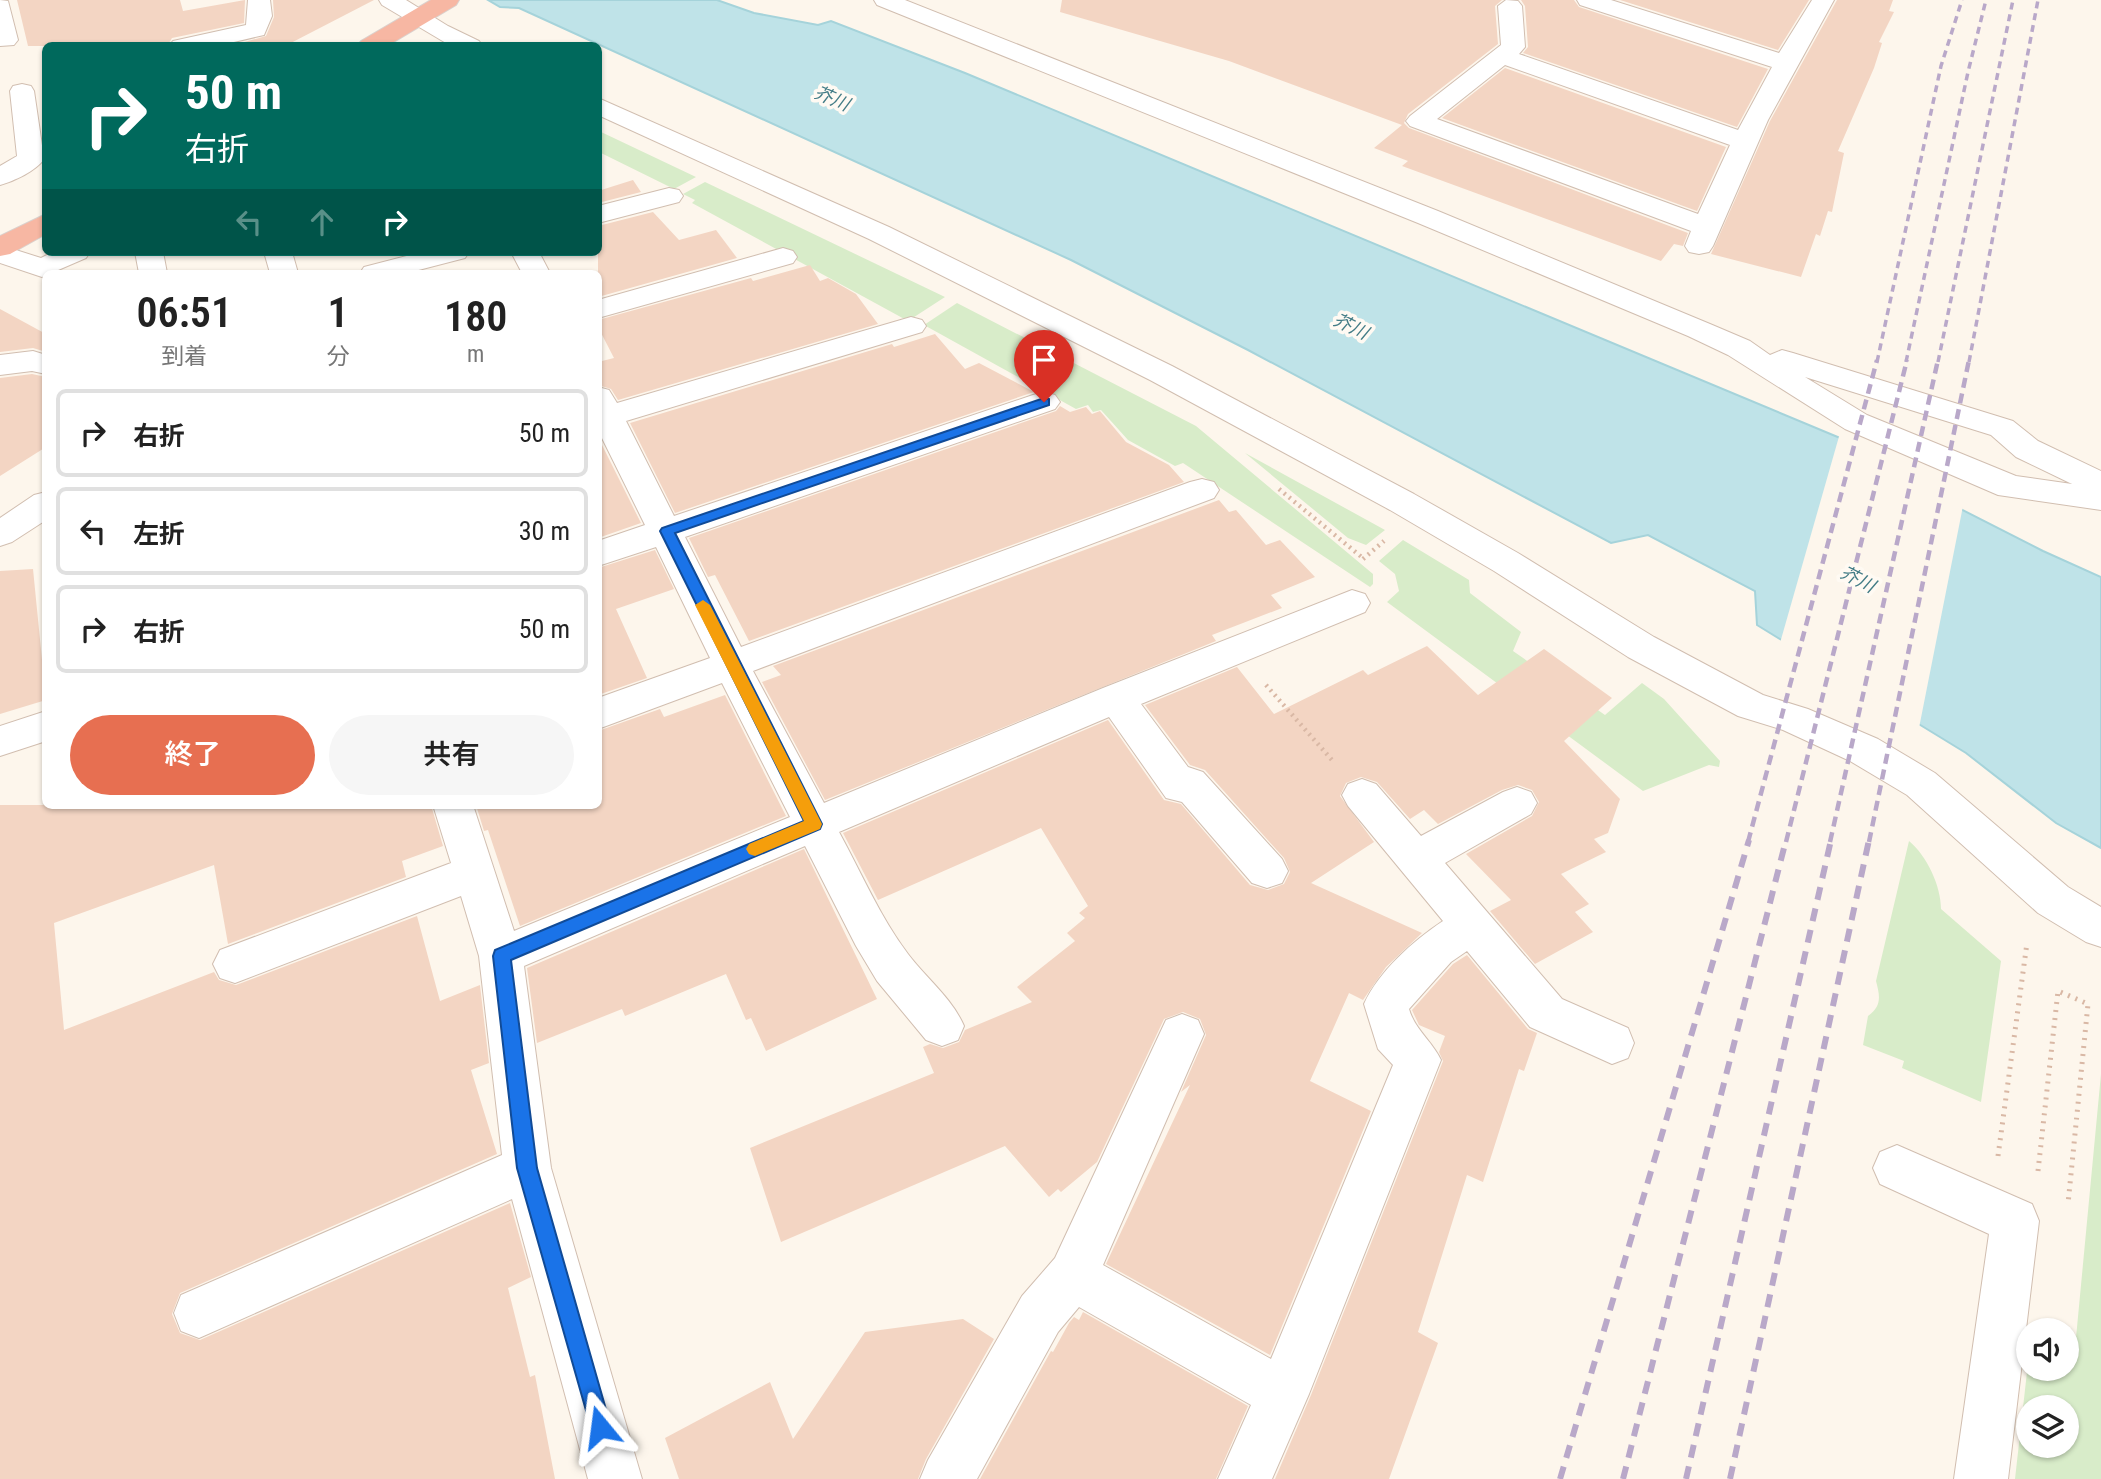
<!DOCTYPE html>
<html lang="ja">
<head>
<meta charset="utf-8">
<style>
  body { margin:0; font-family:"Roboto Condensed","Noto Sans JP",sans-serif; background:#f6f6f6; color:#222; height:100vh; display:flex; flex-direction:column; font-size:26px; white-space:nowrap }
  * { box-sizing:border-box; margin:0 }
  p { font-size:23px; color:#767676 }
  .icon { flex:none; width:38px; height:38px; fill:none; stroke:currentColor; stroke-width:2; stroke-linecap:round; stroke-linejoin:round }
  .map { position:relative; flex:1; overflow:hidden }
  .panel { position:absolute; left:42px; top:270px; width:560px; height:539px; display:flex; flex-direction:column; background:#fff; border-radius:10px; box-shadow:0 2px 5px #0004 }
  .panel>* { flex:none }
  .hud { position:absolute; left:42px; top:42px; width:560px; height:214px; border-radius:10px; box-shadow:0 2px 5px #0004; background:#00695c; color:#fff; overflow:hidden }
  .tools { position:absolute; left:2016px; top:1318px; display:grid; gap:14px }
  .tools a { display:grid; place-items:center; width:63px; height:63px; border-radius:50%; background:#fff; box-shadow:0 2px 5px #0004; font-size:35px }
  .pin { position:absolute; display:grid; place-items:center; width:60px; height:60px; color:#fff; margin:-72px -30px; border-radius:50% 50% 50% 0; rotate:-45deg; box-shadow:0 0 7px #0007 }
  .pin .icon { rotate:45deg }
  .me { position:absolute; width:77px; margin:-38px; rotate:344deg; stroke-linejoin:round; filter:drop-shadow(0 0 5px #0008) }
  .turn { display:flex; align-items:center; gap:24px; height:147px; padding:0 28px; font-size:32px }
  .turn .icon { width:91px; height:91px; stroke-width:2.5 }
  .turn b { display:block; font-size:49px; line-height:60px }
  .lanes { display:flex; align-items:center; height:66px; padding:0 28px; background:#0003; justify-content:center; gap:35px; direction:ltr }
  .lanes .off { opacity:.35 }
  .eta { display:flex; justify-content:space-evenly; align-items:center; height:119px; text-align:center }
  .eta b { font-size:42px; font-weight:600; line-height:49px }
  .cta { display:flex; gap:14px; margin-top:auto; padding:14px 28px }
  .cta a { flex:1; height:80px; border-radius:42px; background:#e76f51; color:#fff; font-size:28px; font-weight:600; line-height:80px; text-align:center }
  .cta a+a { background:#f6f6f6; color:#222 }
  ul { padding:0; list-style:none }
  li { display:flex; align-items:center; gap:21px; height:88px; margin:0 14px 10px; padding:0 14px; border:4px solid #e0e0e0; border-radius:10px }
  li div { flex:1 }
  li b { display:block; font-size:26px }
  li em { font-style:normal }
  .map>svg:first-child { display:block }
  .green { fill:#d8ecc9; fill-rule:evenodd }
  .water { fill:#bfe3e8; stroke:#a5d3da; stroke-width:2 }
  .pier { fill:#fdf6ec }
  .building { fill:#f3d5c3 }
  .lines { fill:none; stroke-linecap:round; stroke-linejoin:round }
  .minor-casing { stroke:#d1beb0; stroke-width:2 }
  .highway-casing { stroke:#dad1cd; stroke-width:2 }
  .path-far1 { stroke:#d9b8a5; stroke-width:4.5; stroke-dasharray:2 4.5; stroke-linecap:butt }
  .path { stroke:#d9b8a5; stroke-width:5; stroke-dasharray:2 6; stroke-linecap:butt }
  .minor { fill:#fff; fill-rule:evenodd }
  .highway { fill:#f7b7a3; fill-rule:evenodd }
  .rail-far2 { stroke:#b9a8c9; stroke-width:3.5; stroke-dasharray:7 5; stroke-linecap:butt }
  .rail-far1 { stroke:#b9a8c9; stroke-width:4.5; stroke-dasharray:10 6; stroke-linecap:butt }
  .rail { stroke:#b9a8c9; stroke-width:6; stroke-dasharray:13 9; stroke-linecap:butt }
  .route { fill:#1a73e8; stroke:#114b97; stroke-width:2 }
  .slow { fill:#f59e0b }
  .labels { text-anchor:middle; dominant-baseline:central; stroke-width:7; stroke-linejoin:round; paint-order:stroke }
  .far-water-label { font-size:18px; font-style:italic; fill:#437c86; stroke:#fffaf3 }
</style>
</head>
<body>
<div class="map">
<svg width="2101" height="1479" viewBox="0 0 2101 1479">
  <rect width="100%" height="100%" fill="#fdf6ec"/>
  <path class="green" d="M598 131H599L696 177 674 189 599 152Z
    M705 182 945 297 908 321 692 203 695 200 683 194Z
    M957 303 1196 426 1373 574V584L1370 587 1183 463 1175 466 1128 440 1101 410 1093 412 1088 405 1076 409 924 325Z
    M1245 453 1385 530 1366 545 1348 538Z
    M1403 540 1469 580 1470 593 1521 632 1513 651 1605 715 1642 683 1664 699 1720 761 1719 767 1709 765 1643 791 1387 602 1399 591 1395 574 1379 561Z
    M1909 841C1927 856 1941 886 1941 909L2001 961 1981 1102 1902 1068 1904 1061 1863 1045 1868 1016C1882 1006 1880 996 1876 981Z
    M2101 1074V1479H2015L2028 1363V1368H2067V1357L2074 1359ZM2067 1407V1446H2028V1407Z"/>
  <path class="water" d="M488 0H717L754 13 818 25 831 21 965 73 1876 453 1937 497 2043 551 2101 577V848L2056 823 1966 753 1757 625 1755 591 1648 535 1611 543 1248 350 1071 260 519 8 500 7Z"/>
  <path class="pier" d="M1840 433 1878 450 1939 494 1963 506 1919 728 1780 643Z"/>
  <path class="building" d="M17 0H180L183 11 245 0 244 23 172 38 167 46H28Z
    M273 0H374L285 46H231L266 36 274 17Z
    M1062 0H1502L1495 6 1498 44 1408 114 1404 123 1409 128 1688 233 1683 246 1674 244 1661 261 1402 166 1408 161 1374 148 1402 125 1229 61 1060 12Z
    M1521 0H1574L1579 7 1768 69 1737 127 1523 53 1528 47 1525 6Z
    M1620 0H1809L1778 50Z
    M1837 0H1893L1889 11 1894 12 1879 42 1882 43 1874 68 1838 151 1844 153 1832 212 1828 211 1820 236 1816 234 1801 277 1711 254 1770 121Z
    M1505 68 1726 147 1697 211 1442 118Z
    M633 180 641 192 598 203V191Z
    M653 212 679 240 716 230 737 258 598 297V226Z
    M810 265 820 281 828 278 856 294 878 324 618 400 611 389 598 385V362L614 358 598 327V320L751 278 753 281Z
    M0 309 46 334V352L33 348 0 352Z
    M935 334 965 369 979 363 1034 392 675 513 630 423 892 344 894 347Z
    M32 374 46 377V447L0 476V378Z
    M1060 406 1070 412 1086 407 1092 414 1100 411 1126 442 1169 465 1184 482 749 641 715 575 708 577 689 538 1056 411Z
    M598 437 641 523 598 538Z
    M1219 500 1229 512 1236 510 1266 545 1280 540 1315 577 1271 595 1282 608 1212 635 1216 641 825 800 762 682 781 675 773 666Z
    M655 550 674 589 616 609 647 678 598 695V568Z
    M33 569 46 700 0 714V571Z
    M1427 646 1478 695 1544 649 1612 698 1564 741 1620 799 1608 833 1594 839 1606 852 1561 874 1589 904 1575 912 1593 932 1535 964 1490 911 1511 900 1466 854 1532 816 1539 802 1532 790 1518 785 1502 790 1438 824 1424 810 1410 819 1377 782 1361 777 1346 783 1340 796 1374 842 1311 883 1422 933 1386 967 1363 1000 1349 993 1310 1081 1371 1111 1270 1355 1106 1264 1190 1085 1181 1092 1206 1035 1200 1019 1183 1012 1164 1019 1097 1162 1061 1192 1058 1189 1049 1197 1005 1146 781 1242 750 1148 934 1073 923 1047 930 1044 943 1048 959 1042 965 1030 1032 1002 1017 987 1075 941 1067 933 1085 918 1079 913 1088 906 1041 828 878 900 843 833 1108 720 1164 800 1181 804 1250 885 1268 890 1284 884 1290 872 1284 858 1205 770 1190 765 1145 705 1237 667 1274 714 1363 670 1368 675Z
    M725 695 786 816 520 926 488 830 484 831 476 805H598V731L660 709 664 717Z
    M0 805H431L443 846 402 861 406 877 228 944 214 865 54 923 64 1030 214 972 219 980 236 985 417 916 440 1001 480 985 489 1063 471 1070 497 1154 180 1293 172 1314 180 1333 200 1340 510 1203 531 1277 508 1288 530 1377 535 1375 555 1479H0Z
    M804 849 877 999 766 1051 751 1018 746 1020 726 974 625 1016 622 1009 537 1043 527 968Z
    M1467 955 1528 1029 1537 1033 1524 1071 1519 1069 1483 1182 1467 1175 1418 1332 1438 1343 1389 1479H1275L1311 1395 1443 1061 1439 1052 1445 1036 1419 1025 1412 1010 1453 964Z
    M1083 1312 1248 1406 1216 1479H980L1051 1351 1053 1352 1069 1323 1074 1317 1079 1320Z
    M963 1319 994 1339 926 1459 918 1479H679L665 1438 770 1382 793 1439 865 1332Z"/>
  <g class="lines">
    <defs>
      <path id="minor" d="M0 0 8 1 18 40 14 45 0 46Z
        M248 0H270L272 16 264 35 217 46H169L173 41 246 25Z
        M379 0H406L448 26 479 41 483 46H451L382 5Z
        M874 0H905L1438 211 1710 324 1750 341 1770 355 1782 350 1793 353 2013 421 2038 441 2101 471V510L1998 495 1845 429 1728 355 1688 336 1418 223 877 5ZM1805 377 1991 435 2016 457 2072 484 2016 476 1867 415Z
        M1506 0 1518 1 1522 6 1525 47 1519 54 1738 130 1772 67 1580 5 1577 0H1611L1779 53 1812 0H1834L1768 120 1713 246 1709 252 1699 254 1689 252 1685 246 1691 231 1410 126 1406 121 1410 116 1501 45 1498 6ZM1505 65 1730 145 1698 214 1437 119Z
        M22 84 31 86 34 91 44 159C36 171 14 181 0 185V166L17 156 10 91 13 86Z
        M598 98 889 227 1172 366 1414 494 1518 553 1654 637 1763 695 1808 709 1878 739 1935 773 2068 887 2101 907V947L2086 942 2038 913 1907 795 1850 761 1783 730 1738 716 1628 657 1494 571 1390 510 1150 380 869 239 598 115Z
        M669 188 679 190 683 196 679 202 598 223V206Z
        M0 245 41 258 53 252H90L86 258 42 277 0 263Z
        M783 248 793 251 797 257 793 263 598 318V300Z
        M135 252H163L167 273H139Z
        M264 252H292L298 273H270Z
        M422 252H469L465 258 407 273H360L364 267Z
        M511 252H539L550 273H522Z
        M911 317 922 320 926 326 922 332 626 421 674 516 1033 395 1044 392 1055 395 1060 402 1055 409 685 537 741 647 1190 482 1202 479 1214 482 1219 490 1214 498 753 671 824 803 1103 688 1352 590 1365 594 1370 603 1365 612 1141 704 1188 767 1203 772 1282 859 1288 871 1282 883 1267 888 1252 883 1182 802 1166 798 1109 717 839 832C861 872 880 917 908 954 926 978 952 998 964 1026L958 1040 942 1046 926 1040 877 981 856 946 805 846 524 966 551 1168 642 1479H588L512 1199 199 1338 181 1331 174 1313 181 1295 502 1155 479 956 461 896 235 983 220 978 213 964 220 950 451 863 433 805H473L514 931 790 817 722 683 598 729V698L710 658 656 547 598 566V541L645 525 598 430V387L609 390 617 403Z
        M33 351 46 355V374L32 371 0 375V355Z
        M46 492V520L12 542 0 546V518L34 495Z
        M46 711V741L0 756V726Z
        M1362 779 1376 784 1421 836 1503 792 1517 787 1531 792 1537 803 1531 814 1445 863 1562 999 1628 1028 1634 1043 1628 1058 1612 1064 1530 1027 1467 951 1451 962 1409 1009C1415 1030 1432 1041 1441 1060L1309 1394 1272 1479H1218L1251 1405 1079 1307 1058 1332 977 1479H920L928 1460 1022 1296 1055 1258 1166 1020 1182 1014 1198 1020 1204 1034 1103 1265 1271 1359 1393 1065 1378 1049 1364 1004C1379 971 1413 941 1443 921L1348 806 1342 795 1348 784Z
        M1897 1145 2032 1204 2039 1221 2008 1479H1954L1989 1234 1880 1184 1873 1168 1880 1152Z"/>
      <path id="highway" d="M431 0H459L456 5 387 46H357L361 41Z
        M46 214V234L10 254 0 256V236Z"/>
    </defs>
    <use href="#minor" class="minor-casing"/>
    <use href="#highway" class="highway-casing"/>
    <path class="path-far1" d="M1279 489 1364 559
      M1363 559 1384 541
      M1266 685 1332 760"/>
    <path class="path" d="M1998 1156 2027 943
      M2038 1171 2058 991 2088 1004 2068 1204"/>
    <use href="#minor" class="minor"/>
    <use href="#highway" class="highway"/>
    <path class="rail-far2" d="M1877 362 1941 66 1962 0
      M1906 362 1968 72 1986 0
      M1938 362 2013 0
      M1969 362 2038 0"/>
    <path class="rail-far1" d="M1748 842 1877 360
      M1786 842 1907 360
      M1830 842 1938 360
      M1869 842 1969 360"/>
    <path class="rail" d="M1560 1479 1749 840
      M1623 1479 1786 840
      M1686 1479 1831 840
      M1730 1479 1869 840"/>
  </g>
  <path class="route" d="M1044 398 1049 399V405L675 533 822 824 820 829 511 960 537 1168 611 1427 608 1435 600 1438 593 1435 517 1168 493 956 495 950 804 821 660 531 662 528Z"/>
  <path class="slow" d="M703 600 710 605 822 824 820 829 755 856 749 854 746 849 749 844 804 821 695 605Z"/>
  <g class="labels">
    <g class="far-water-label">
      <text transform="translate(832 98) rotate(23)">芥川</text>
      <text transform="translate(1351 326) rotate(26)">芥川</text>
      <text transform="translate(1858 579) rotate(27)">芥川</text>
    </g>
  </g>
</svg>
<div class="tools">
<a><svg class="icon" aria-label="sound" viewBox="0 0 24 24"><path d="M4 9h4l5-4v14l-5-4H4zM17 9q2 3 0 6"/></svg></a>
<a><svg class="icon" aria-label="layers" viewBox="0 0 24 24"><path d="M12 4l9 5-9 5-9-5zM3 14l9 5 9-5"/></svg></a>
</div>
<div class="pin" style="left:1044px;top:402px;background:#d93025"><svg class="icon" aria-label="arrive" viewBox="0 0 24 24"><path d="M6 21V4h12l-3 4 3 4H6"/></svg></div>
<svg class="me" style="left:600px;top:1427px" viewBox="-20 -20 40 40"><path d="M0-17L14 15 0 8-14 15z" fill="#1a73e8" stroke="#fff" stroke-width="4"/></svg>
<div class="hud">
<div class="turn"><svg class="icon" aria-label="right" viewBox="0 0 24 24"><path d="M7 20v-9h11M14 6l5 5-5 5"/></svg><div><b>50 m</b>右折</div></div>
<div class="lanes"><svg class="icon off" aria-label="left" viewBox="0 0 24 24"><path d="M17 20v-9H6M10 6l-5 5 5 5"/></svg><svg class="icon off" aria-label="ahead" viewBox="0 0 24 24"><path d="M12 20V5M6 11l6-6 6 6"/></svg><svg class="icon" aria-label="right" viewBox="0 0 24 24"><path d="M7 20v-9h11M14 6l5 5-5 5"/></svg></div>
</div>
<section class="panel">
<div class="eta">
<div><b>06:51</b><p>到着</p></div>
<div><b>1</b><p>分</p></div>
<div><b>180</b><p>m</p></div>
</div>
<ul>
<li><svg class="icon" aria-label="right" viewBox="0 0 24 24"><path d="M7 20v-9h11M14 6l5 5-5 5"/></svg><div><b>右折</b></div><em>50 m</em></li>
<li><svg class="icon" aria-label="left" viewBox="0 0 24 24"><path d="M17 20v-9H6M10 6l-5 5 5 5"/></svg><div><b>左折</b></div><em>30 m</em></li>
<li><svg class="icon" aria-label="right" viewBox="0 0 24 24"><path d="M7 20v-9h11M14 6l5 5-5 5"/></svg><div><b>右折</b></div><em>50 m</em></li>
</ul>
<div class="cta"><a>終了</a><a>共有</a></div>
</section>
</div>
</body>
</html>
